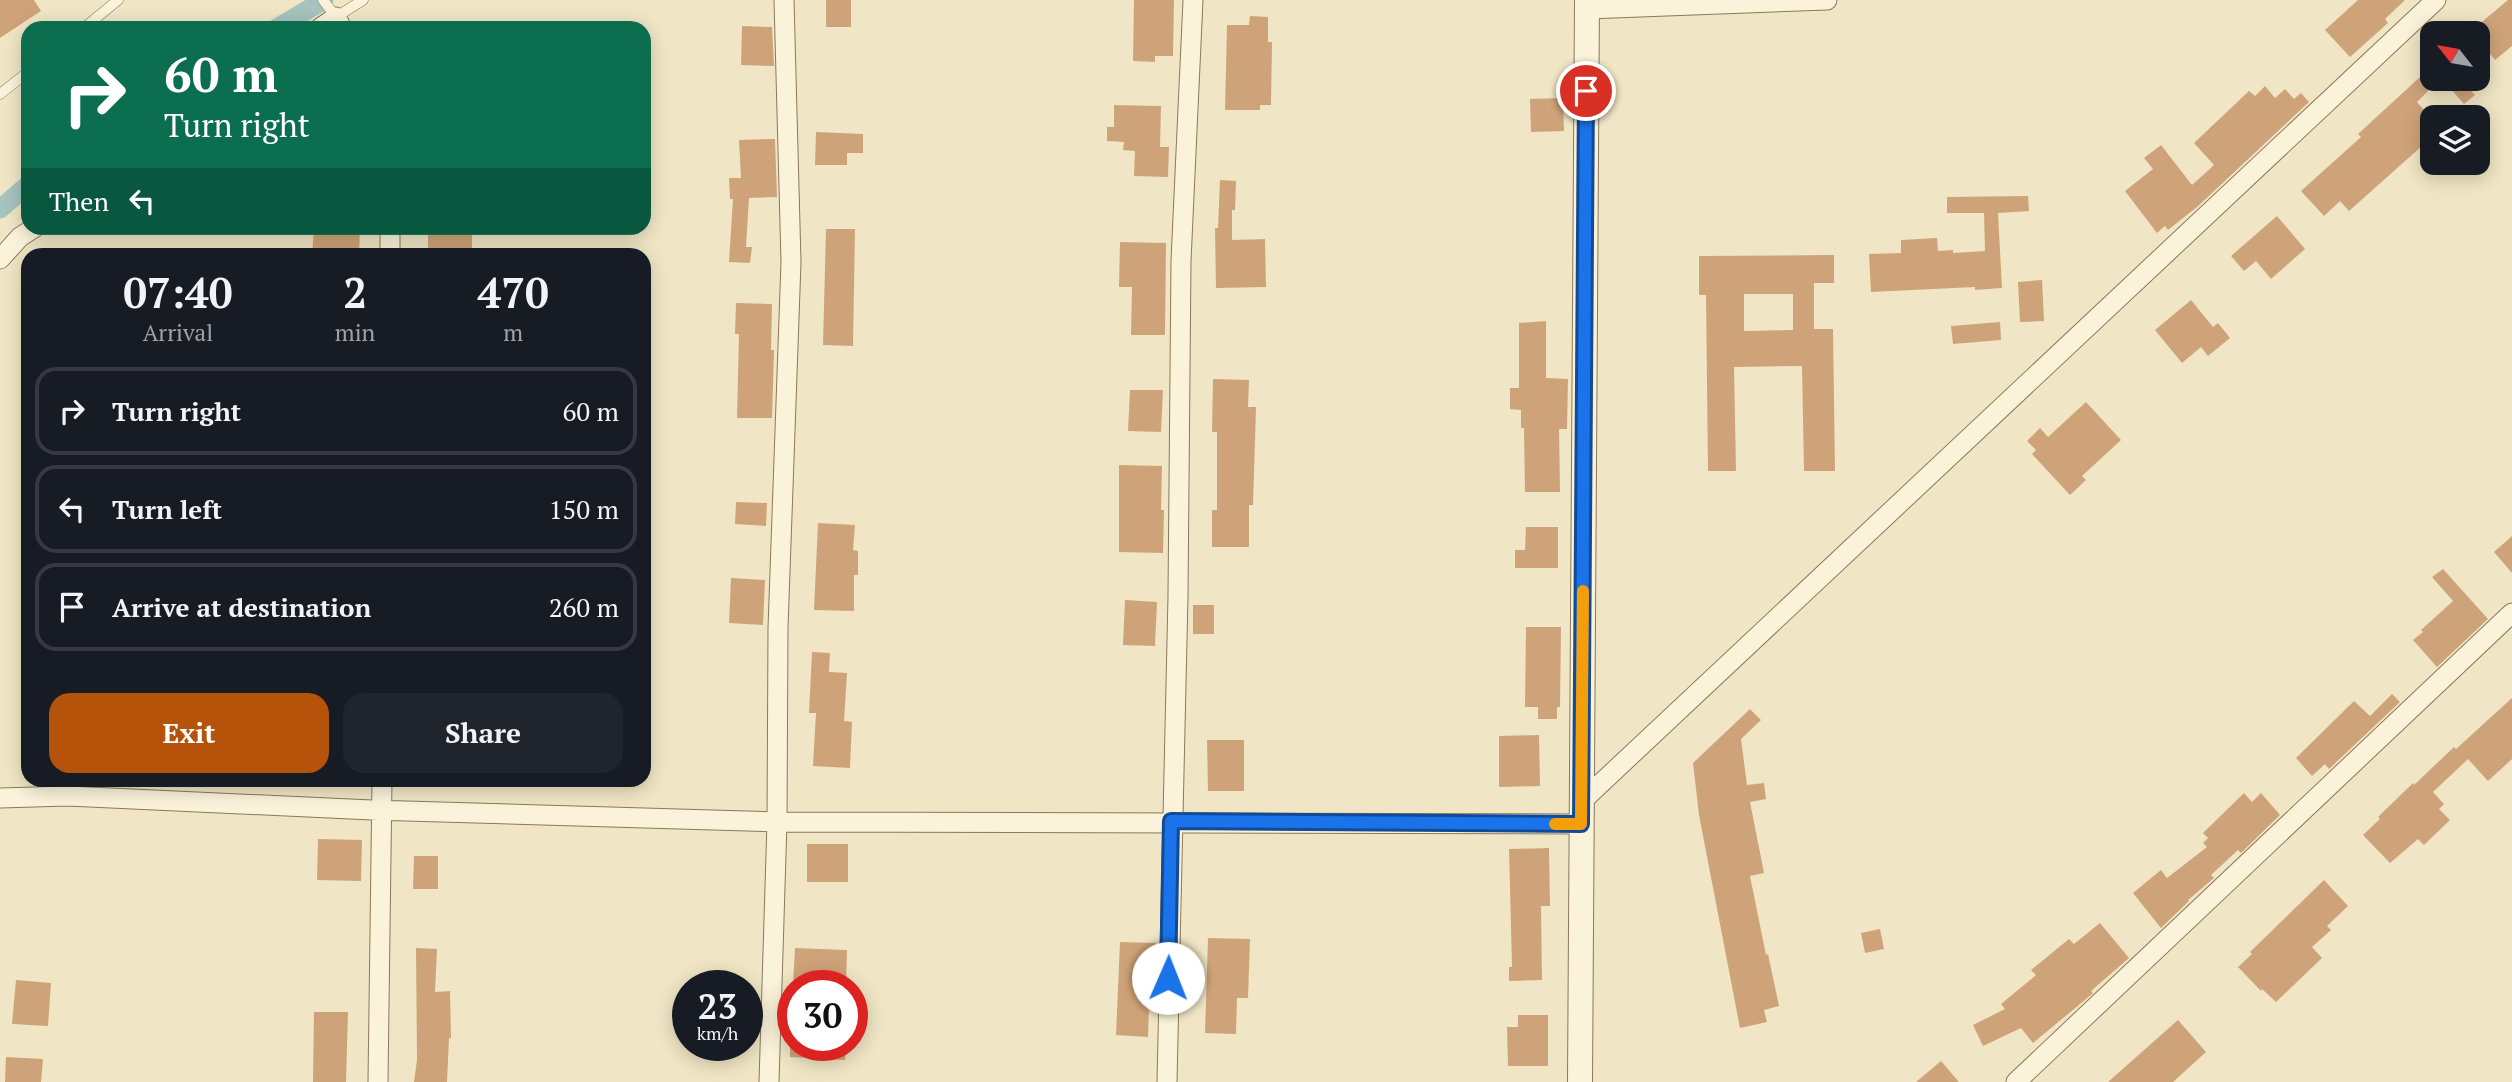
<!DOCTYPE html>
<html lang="en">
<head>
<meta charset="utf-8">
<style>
  body { margin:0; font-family:"PT Serif",serif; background:#20242c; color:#f1f3f6; height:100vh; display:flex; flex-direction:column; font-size:26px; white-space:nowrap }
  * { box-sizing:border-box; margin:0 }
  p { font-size:23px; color:#9ea1a6 }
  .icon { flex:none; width:38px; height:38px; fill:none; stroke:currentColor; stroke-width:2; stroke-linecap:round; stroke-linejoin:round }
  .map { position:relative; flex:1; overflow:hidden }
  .details { position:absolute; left:21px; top:248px; width:630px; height:539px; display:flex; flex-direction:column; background:#171b24; border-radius:21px; box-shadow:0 4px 18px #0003 }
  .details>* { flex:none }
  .top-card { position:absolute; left:21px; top:21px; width:630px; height:214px; border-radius:21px; box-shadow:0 4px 18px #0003; background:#0b6e4f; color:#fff; overflow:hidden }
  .needle { width:46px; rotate:301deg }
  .controls { position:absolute; left:2420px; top:21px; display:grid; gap:14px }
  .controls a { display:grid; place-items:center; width:70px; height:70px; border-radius:14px; background:#171b24; box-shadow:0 4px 18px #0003; font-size:35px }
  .speed { position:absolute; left:672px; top:970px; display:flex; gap:14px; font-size:35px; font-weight:700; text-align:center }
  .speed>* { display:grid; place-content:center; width:91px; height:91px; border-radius:50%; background:#171b24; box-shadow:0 4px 18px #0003; line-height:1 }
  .speed small { font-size:18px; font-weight:400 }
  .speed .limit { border:10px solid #d22; background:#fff; color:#111 }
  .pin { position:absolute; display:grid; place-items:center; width:60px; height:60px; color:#fff; margin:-30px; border:4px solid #fff; border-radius:50%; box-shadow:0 2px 7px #0007 }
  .me { position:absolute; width:77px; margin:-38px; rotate:1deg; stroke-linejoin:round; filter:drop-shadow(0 0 5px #0008) }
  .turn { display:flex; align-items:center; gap:24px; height:147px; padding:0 28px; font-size:32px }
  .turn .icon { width:91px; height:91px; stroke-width:2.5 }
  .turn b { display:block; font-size:49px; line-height:60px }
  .then { display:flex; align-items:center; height:66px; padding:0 28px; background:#0003; gap:14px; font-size:26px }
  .eta { display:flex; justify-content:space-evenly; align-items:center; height:119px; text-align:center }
  .eta b { font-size:42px; font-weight:700; line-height:49px }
  .button { display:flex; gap:14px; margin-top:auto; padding:14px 28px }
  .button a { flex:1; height:80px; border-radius:21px; background:#b45309; color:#fff; font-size:28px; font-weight:700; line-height:80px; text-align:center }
  .button a+a { background:#20242c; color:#f1f3f6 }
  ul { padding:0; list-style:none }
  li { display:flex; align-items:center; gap:21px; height:88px; margin:0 14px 10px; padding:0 14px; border:4px solid #363941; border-radius:21px }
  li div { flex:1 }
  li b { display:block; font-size:26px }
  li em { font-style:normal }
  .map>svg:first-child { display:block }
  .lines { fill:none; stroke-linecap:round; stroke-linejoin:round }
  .canal { stroke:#a7c3bd; stroke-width:19 }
  .building { fill:#cfa379; fill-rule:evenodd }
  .service-casing { stroke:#8c785a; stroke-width:11 }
  .minor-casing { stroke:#8c785a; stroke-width:21 }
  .tertiary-casing { stroke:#8c785a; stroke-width:26 }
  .service { stroke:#faf2d9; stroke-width:10 }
  .minor { stroke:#faf2d9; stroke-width:19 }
  .tertiary { stroke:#faf2d9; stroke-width:24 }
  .route-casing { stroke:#114b97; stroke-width:18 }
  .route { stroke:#1a73e8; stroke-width:12 }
  .slow { stroke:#f59e0b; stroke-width:12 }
</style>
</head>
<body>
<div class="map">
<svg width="2512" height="1082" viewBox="0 0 2512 1082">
  <rect width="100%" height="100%" fill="#f0e6c5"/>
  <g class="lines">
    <path class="canal" d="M277 28 324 0
      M0 209 28 185"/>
  </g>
  <path class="building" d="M0 0H34L41 11 0 38Z
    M826 0H851V27H826Z
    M1134 0H1174L1173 56H1155V62L1133 61Z
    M2358 0H2405L2385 19 2388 23 2350 57 2325 30Z
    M2508 0H2512V46L2495 60 2478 39V33L2471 31Z
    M1250 16 1268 17V42H1272L1271 105H1260V110H1225L1227 25H1249Z
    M742 26 772 27 774 66 741 65Z
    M2432 66V87L2417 102 2432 119V137L2349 211 2340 201 2324 216 2301 191 2361 137 2358 134Z
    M2442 79H2460L2475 95 2464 104Z
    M2265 86 2275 98 2285 89 2294 99 2301 93 2309 102 2197 207 2168 230 2165 226 2157 233 2125 191 2153 169 2144 158 2161 145 2192 185 2214 165 2194 143 2249 91 2255 96Z
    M1563 98 1564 131 1531 132 1530 99Z
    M1114 105 1161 106 1160 147H1169L1168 177 1134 176 1135 151 1123 150 1124 142 1107 141V127H1114Z
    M816 132 863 134V153H847V165H815Z
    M775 139 777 197 749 198 746 247H752L750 263 729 262 733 199H730L729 178H741L739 140Z
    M1220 180 1236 181 1235 210H1232V240L1265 239 1266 287 1216 288 1215 228H1218Z
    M2028 196 2029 211 1998 213 2002 288 1975 290V287L1871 292 1869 254 1901 253V240L1937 238 1938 251 1953 250V253L1985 251 1984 213H1947V197Z
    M2277 216 2305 249 2271 279 2256 261 2244 271 2231 256Z
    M314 228H360L359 256H312Z
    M428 228H461V231H472V256H428Z
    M826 229H855L853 346 823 345Z
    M1120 242 1166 243 1165 335H1131L1132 287H1119Z
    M1834 255V283H1814V329H1833L1835 471H1804L1802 366 1734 367 1736 471H1708L1706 295H1699V256ZM1744 294H1793V330L1744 331Z
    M2042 280 2044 321 2020 322 2018 282Z
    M2191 300 2213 327 2218 323 2230 338 2208 356 2201 347 2182 363 2155 330Z
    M736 303 772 304 771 350H774L772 418H737L739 334H735Z
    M1546 321V378L1568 379 1567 429H1559L1560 492H1525L1524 428H1521V410L1510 409V388H1519V323Z
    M2000 322 2001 340 1953 344 1951 326Z
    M1213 379 1249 380 1248 407H1256L1253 505H1249V547H1212V510H1217V432H1212Z
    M1130 390H1163L1161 432 1128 431Z
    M2086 402 2121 440 2082 476 2086 480 2070 495 2032 454 2036 450 2027 441 2040 428 2048 437Z
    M1119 465 1162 466 1161 510H1164L1163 553 1119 552Z
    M736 502 767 503 766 526 735 524Z
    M818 523 855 525 853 550 858 551V575H854V611L814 610Z
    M1526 527H1558V568H1515V550H1525Z
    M2512 536V573L2494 552Z
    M2443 569 2488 619 2437 667 2413 640 2423 632 2421 630 2453 601 2432 577Z
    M731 578 765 580 763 625 729 623Z
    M1125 600 1157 602 1155 646 1123 645Z
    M1193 605H1214V634H1193Z
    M1526 627H1561L1560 707H1557V719H1538V707H1525Z
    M812 652 830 653 829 672 847 673 844 721 852 722 850 768 813 766 816 713H809Z
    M2392 694 2400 702 2329 769 2325 764 2312 776 2296 758 2354 701 2370 716Z
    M2512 698V759L2488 781 2468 759 2433 792 2444 804 2439 809 2450 820 2424 845 2418 839 2390 863 2363 835 2380 819 2378 817 2413 783 2414 785 2454 747 2456 749Z
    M1750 709 1761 720 1741 739 1747 785 1764 783 1766 799 1750 802 1764 873 1750 876 1766 955 1768 954 1779 1006 1764 1010 1767 1022 1740 1028 1699 815 1693 763Z
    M1539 735 1540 786 1499 787V736Z
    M1207 740H1244V791H1208Z
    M2244 793 2252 802 2261 793 2280 815 2241 853 2238 850 2211 875 2214 878 2188 900 2189 901 2161 928 2133 893 2161 870 2167 878 2207 847 2203 843 2208 838 2203 833Z
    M318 839 362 840 361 881 317 880Z
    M807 844H848V882H807Z
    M1549 848 1550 906H1541L1542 980 1509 981V967H1512L1509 849Z
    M414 856H438V889H413Z
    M2324 880 2348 906 2327 926 2331 930 2312 947 2322 958 2276 1002 2262 989 2261 991 2238 967 2252 954 2250 952Z
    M2100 923 2129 958 2091 991 2093 993 2080 1004 2033 1043 2021 1028 1983 1046 1973 1025 2005 1009 2001 1004 2036 975 2031 970 2069 939 2074 944Z
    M1880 929 1884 949 1865 953 1861 933Z
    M1208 938 1250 939 1248 998H1237L1236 1034 1205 1033Z
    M1120 942 1156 943 1154 1007H1149L1148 1037 1116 1035Z
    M416 948 437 949 435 992 450 991 451 1038H449L447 1082H414L417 1060Z
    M795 948 847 950 846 985H793Z
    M16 980 51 983 48 1026 12 1024Z
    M314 1012H348L346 1082H313Z
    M1518 1015H1548V1066H1508L1507 1027H1518Z
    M2178 1020 2206 1052 2173 1082H2108Z
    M790 1045H846L845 1060 790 1057Z
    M6 1057 43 1059 41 1082H5Z
    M1941 1061 1959 1082H1916Z"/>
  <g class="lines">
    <defs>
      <path id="service" d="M323 0 336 17 363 0
        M84 28 118 0
        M0 94 28 72"/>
      <path id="minor" d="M1587 9 1827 0
        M320 28 336 17 342 28
        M390 228V256
        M0 259 20 237 34 228
        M0 798 68 796 372 810 777 822 1581 824
        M1582 801 2436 0
        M378 1082 382 780
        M769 1082 777 822 778 628 791 262 784 0
        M1167 1082 1178 596 1181 261 1193 0
        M2016 1082 2512 613"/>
      <path id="tertiary" d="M1580 1082 1587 0"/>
    </defs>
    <use href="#service" class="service-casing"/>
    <use href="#minor" class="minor-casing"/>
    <use href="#tertiary" class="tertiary-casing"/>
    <use href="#service" class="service"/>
    <use href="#minor" class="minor"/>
    <use href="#tertiary" class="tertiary"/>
  </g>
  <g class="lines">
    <defs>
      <path id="route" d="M1168 978 1171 821 1581 824 1586 91"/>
    </defs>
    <use href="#route" class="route-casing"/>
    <use href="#route" class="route"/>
    <path class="slow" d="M1555 824H1581L1583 591"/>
  </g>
</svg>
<div class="controls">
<a><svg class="needle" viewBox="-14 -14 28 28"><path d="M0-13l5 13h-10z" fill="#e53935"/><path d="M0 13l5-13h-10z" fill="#9ea1a6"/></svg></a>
<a><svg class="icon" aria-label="layers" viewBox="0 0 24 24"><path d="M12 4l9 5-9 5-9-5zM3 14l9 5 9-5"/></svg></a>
</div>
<div class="speed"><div>23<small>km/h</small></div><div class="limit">30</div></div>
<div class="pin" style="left:1586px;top:91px;background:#d93025"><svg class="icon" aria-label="arrive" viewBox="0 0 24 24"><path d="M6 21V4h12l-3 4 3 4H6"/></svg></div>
<svg class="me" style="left:1168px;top:978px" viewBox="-20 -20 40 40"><circle r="19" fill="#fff"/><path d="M0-13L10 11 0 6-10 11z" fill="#1a73e8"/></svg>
<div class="top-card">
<div class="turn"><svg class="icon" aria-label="right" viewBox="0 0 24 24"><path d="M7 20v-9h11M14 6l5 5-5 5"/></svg><div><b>60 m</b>Turn right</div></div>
<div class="then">Then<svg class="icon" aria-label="left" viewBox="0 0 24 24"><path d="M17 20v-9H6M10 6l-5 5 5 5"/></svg></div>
</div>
<section class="details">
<div class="eta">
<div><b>07:40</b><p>Arrival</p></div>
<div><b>2</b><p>min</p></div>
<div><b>470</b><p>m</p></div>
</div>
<ul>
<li><svg class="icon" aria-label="right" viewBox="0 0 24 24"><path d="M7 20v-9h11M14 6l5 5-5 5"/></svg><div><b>Turn right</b></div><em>60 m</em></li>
<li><svg class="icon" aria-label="left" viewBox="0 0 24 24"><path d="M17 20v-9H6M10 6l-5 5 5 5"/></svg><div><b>Turn left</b></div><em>150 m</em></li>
<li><svg class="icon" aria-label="arrive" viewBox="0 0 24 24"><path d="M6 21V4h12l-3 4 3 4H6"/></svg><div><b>Arrive at destination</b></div><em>260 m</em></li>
</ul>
<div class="button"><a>Exit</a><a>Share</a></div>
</section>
</div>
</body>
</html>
